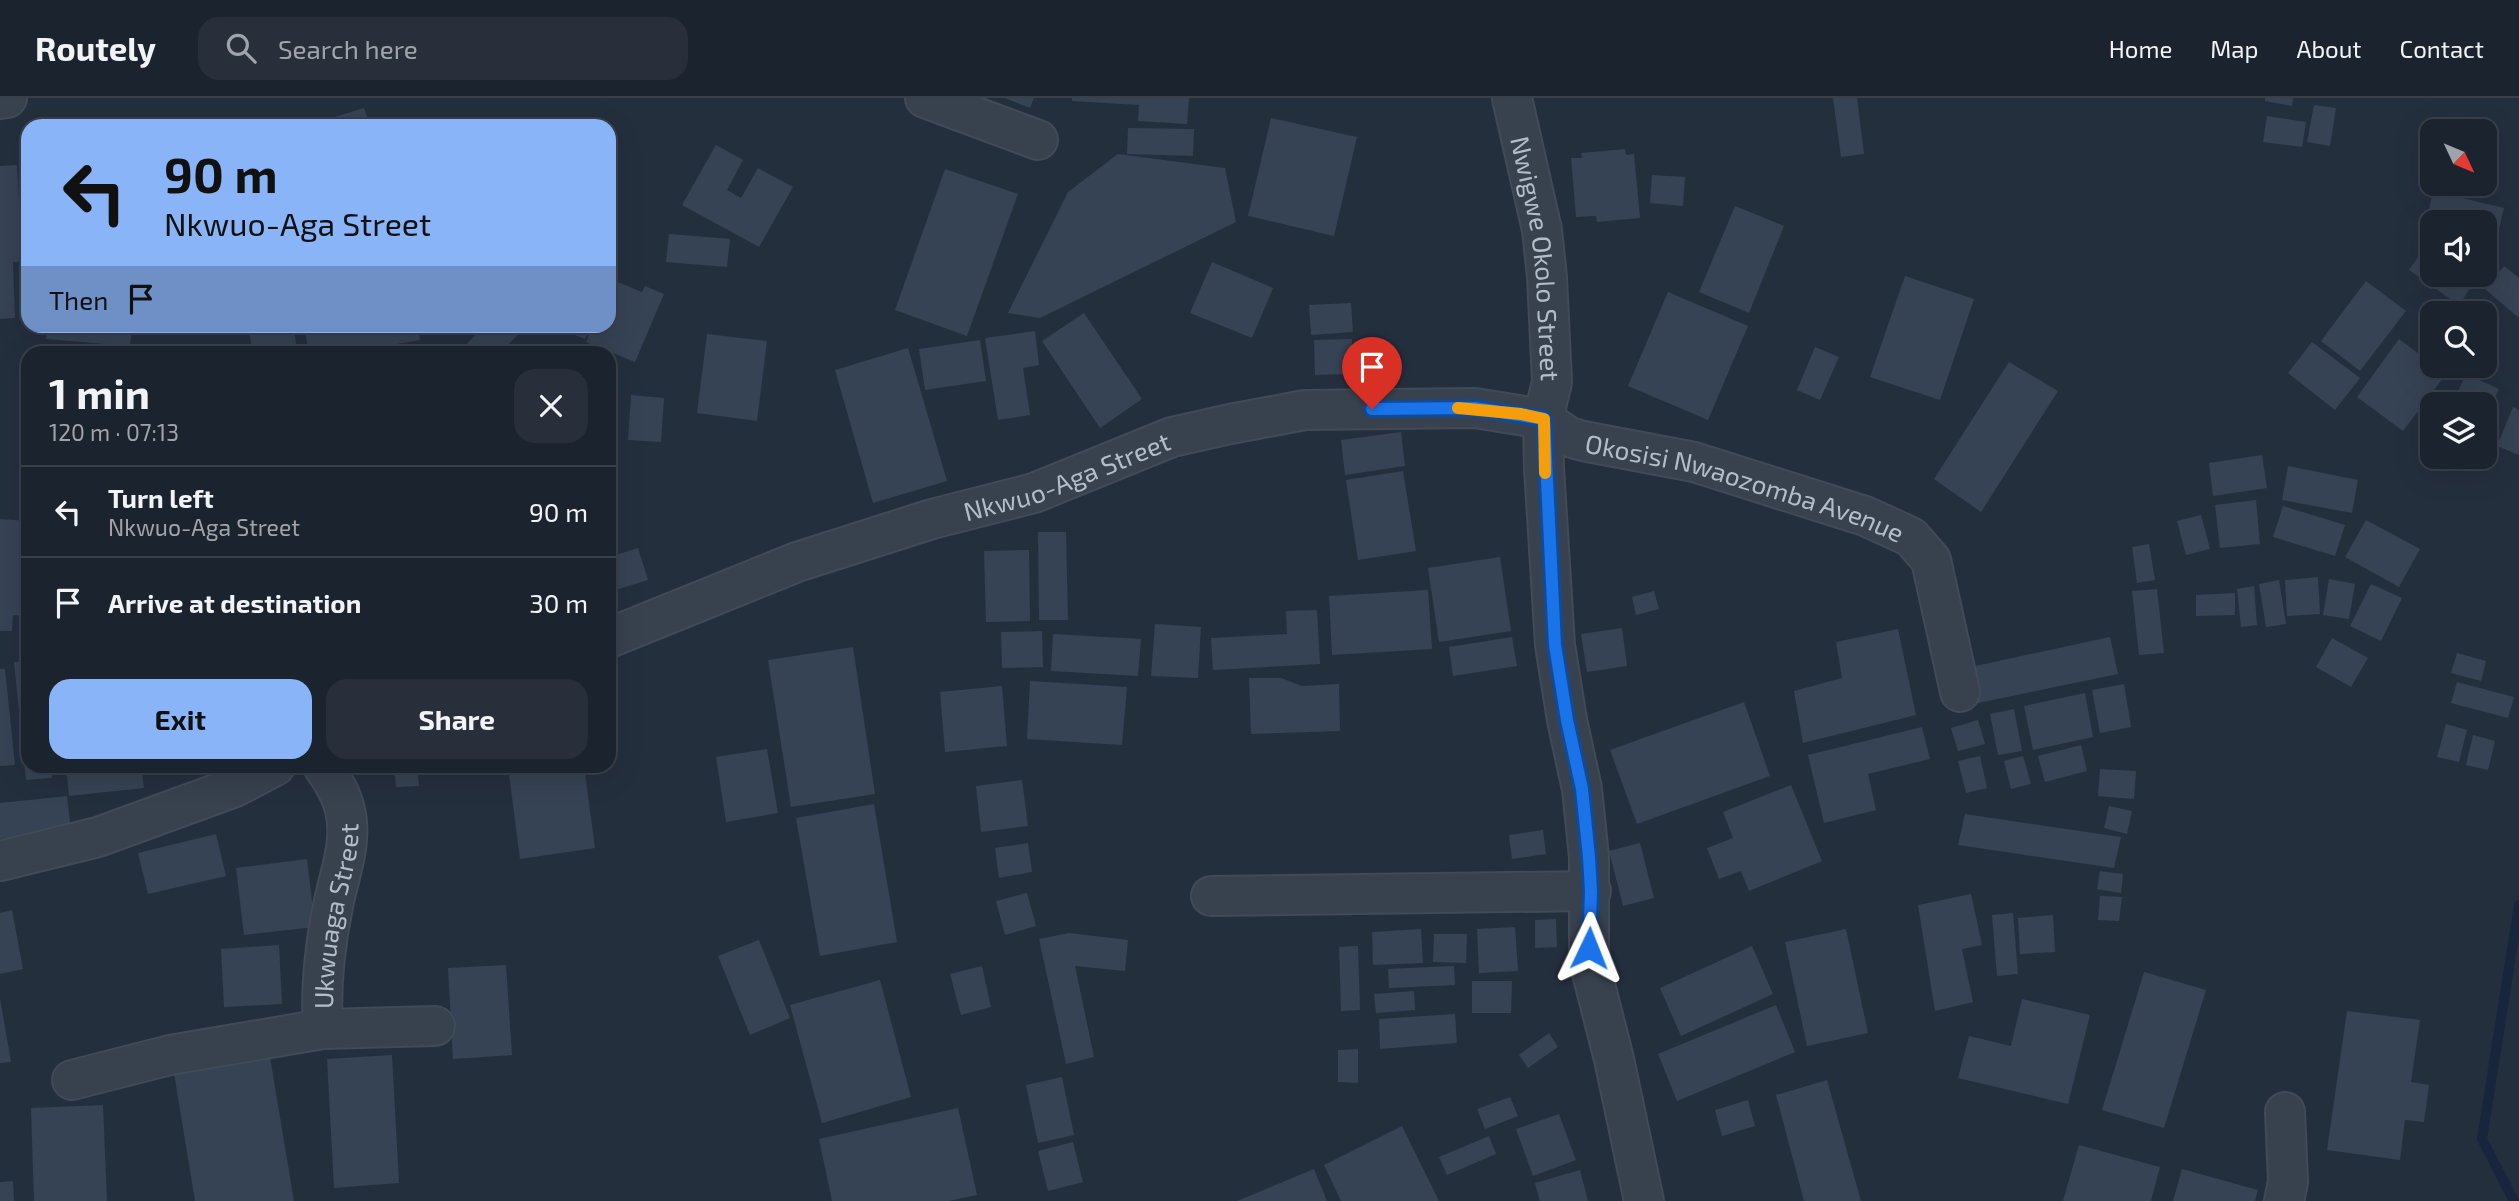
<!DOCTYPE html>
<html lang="en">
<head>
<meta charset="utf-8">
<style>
  body { margin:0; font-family:"Exo 2",sans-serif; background:#282f3a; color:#f1f3f6; height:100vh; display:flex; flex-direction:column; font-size:26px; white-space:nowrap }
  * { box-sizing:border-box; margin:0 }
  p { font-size:23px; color:#a0a4aa }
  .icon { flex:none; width:38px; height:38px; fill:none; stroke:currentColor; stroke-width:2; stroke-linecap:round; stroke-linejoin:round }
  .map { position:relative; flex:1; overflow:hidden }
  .drawer { position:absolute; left:21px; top:248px; width:595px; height:427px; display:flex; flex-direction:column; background:#1b232e; border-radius:21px; box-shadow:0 7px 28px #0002,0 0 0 2px #39404a }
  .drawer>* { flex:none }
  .top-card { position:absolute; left:21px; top:21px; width:595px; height:214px; border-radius:21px; box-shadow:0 7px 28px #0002,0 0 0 2px #39404a; background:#8ab4f8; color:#111; overflow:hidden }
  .needle { width:46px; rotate:134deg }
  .tools { position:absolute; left:2420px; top:21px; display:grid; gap:14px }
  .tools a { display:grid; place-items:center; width:77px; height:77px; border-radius:14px; background:#1b232e; box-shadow:0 7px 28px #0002,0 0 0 2px #39404a; font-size:35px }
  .pin { position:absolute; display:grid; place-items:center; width:60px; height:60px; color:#fff; margin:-72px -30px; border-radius:50% 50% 50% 0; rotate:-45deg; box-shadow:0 0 7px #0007 }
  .pin .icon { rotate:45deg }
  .me { position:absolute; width:77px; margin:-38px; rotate:2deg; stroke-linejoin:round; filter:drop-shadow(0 0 5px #0008) }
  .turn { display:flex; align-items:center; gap:24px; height:147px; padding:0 28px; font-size:32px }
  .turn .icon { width:91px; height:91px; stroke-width:2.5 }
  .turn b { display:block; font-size:49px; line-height:60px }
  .then { display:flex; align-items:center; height:66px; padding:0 28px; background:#0003; gap:14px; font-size:26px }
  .round { display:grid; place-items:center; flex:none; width:74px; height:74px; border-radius:21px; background:#282f3a }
  .head { display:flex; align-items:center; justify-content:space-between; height:119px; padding:0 28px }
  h1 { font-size:42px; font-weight:700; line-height:52px }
  .primary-button { display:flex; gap:14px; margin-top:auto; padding:14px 28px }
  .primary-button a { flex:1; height:80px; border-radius:21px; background:#8ab4f8; color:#111; font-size:28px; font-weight:700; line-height:80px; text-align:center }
  .primary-button a+a { background:#282f3a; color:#f1f3f6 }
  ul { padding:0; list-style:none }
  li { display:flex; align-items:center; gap:21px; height:91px; padding:0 28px; border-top:2px solid #39404a }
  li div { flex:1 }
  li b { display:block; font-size:26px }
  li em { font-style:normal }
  header { display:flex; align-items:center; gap:42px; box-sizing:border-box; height:98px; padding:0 35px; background:#1b232e; border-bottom:2px solid #39404a }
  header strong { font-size:33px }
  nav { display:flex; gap:38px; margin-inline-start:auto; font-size:24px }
  .search { width:490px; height:63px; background:#282f3a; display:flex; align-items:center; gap:18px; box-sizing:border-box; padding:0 24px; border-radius:21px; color:#a0a4aa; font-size:26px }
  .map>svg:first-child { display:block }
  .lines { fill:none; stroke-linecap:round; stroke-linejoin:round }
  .stream { stroke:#17263c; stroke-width:10 }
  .building { fill:#364354 }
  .minor-casing { stroke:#414a57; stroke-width:42 }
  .minor { stroke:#38414e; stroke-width:38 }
  .route-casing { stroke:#114b97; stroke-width:18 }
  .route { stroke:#1a73e8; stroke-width:12 }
  .slow { stroke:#f59e0b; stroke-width:12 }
  .labels { text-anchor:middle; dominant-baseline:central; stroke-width:7; stroke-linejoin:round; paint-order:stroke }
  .street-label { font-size:26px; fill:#b4bcc9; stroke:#1d2633 }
</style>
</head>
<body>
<header>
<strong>Routely</strong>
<div class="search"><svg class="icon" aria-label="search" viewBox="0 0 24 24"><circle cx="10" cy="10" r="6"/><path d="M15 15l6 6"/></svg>Search here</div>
<nav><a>Home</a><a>Map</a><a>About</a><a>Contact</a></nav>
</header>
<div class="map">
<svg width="2519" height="1103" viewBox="0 0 2519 1103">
  <rect width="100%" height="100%" fill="#242f3e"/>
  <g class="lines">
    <path class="stream" d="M2514 1103 2482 1041 2519 807"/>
  </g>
  <path class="building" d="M1005 0H1034L1030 10Z
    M1072 0H1189L1187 26 1138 23 1139 7 1072 3Z
    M1833 0H1857L1864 56 1841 59Z
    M2265 0H2293L2292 8 2265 3Z
    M2314 7 2336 10 2330 48 2307 44Z
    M364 10 370 28H308V27Z
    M2267 18 2306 24 2302 49 2263 44Z
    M1271 20 1357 39 1334 138 1248 118Z
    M1128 30 1194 31 1193 58 1127 56Z
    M23 42H28V71H22Z
    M716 47 743 62 727 92 741 100 758 70 793 89 759 149 682 107Z
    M1625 51 1626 57 1634 56 1640 120 1597 124 1596 118 1576 119 1571 60H1582L1581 55Z
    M1118 56 1225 70 1236 124 1040 220 1008 215 1068 94Z
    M17 67 21 144H26L27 163 13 164 15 220 0 221V68Z
    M945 71 1018 96 967 238 895 212Z
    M1652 77 1685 79 1683 108 1650 105Z
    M2433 93 2504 110 2493 155 2485 153V124H2432V141L2423 139Z
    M1735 108 1784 128 1749 215 1699 194Z
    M669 136 730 141 727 169 666 164Z
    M2426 148 2432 153V177H2466L2475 183 2459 207 2409 172Z
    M1212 164 1273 190 1252 240 1190 215Z
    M2504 168 2519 180V220L2485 191Z
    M1905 178 1974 201 1940 302 1870 279Z
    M613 182 642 194 645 188 664 196 635 264 586 244 593 228H609V191Z
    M2366 183 2406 213 2360 273 2321 243Z
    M1668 194 1748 228 1708 322 1628 288Z
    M1351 205 1353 234 1311 237 1309 207Z
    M1084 215 1142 301 1100 330 1042 243Z
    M48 228H132L130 248 46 241Z
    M248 228H293L298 256H253Z
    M304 228H418L420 242 340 256H309Z
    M484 228H526L499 256H457Z
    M552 228H591L585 241Z
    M1035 233 1039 267 1023 270 1030 317 998 322 985 240Z
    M707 236 767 243 757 323 697 315Z
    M1352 241 1353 276 1315 277 1314 242Z
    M2399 241 2446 276 2403 333 2357 299Z
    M980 242 986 283 925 292 919 251Z
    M2312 244 2360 280 2335 312 2288 275Z
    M1815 249 1839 259 1820 302 1797 292Z
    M908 250 947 383 873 405 835 272Z
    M2009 264 2058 293 1981 414 1934 381Z
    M2466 276 2499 291 2485 320V306H2452Z
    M631 297 664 300 661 344 628 342Z
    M2513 309 2519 312V357L2497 348Z
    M1401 334 1405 368 1345 377 1341 342Z
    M2262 357 2267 390 2213 398 2209 365Z
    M2288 368 2358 382 2352 415 2282 402Z
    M1403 373 1416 453 1358 462 1346 382Z
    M2256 402 2260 446 2220 450 2215 407Z
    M2283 408 2345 427 2335 458 2273 439Z
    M2201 417 2210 451 2186 457 2177 423Z
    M0 421 28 423V518L13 517 12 533H0Z
    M2366 422 2420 451 2399 489 2345 459Z
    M1038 434H1066L1068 522H1039Z
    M2149 446 2155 482 2137 485 2132 449Z
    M638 450 648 482 609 494V459Z
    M1029 452 1030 523 986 524 984 453Z
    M1500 459 1511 533 1439 544 1428 470Z
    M2318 479 2320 516 2287 518 2285 482Z
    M2329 481 2355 486 2349 521 2323 517Z
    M2279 482 2286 526 2266 529 2259 486Z
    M2371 486 2402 500 2381 543 2350 528Z
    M2254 488 2257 527 2241 529 2237 491Z
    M2157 491 2164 555 2139 557 2132 493Z
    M1428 492 1432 551 1332 557 1329 498Z
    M1654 493 1659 511 1636 517 1632 499Z
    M2235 495V517L2196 518V497Z
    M1317 512 1320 566 1213 572 1211 540 1287 536 1286 513Z
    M23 526H28V554H25Z
    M1155 526 1201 529 1198 580 1151 578Z
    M1622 530 1627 568 1587 574 1581 536Z
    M1898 531 1916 617 1803 645 1794 593 1842 580 1836 544Z
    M1042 533 1043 569 1002 570 1001 534Z
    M1053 536 1141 541 1138 578 1051 573Z
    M1512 539 1517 568 1453 578 1449 549Z
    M2110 539 2118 576 1973 606 1966 570Z
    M2332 540 2368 560 2351 589 2316 569Z
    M853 549 875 696 791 709 768 562Z
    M2457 555 2486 563 2481 583 2451 575Z
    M28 563V668H51L52 680 26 682 14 564Z
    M0 571H5L15 667 0 668Z
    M1249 580H1281L1302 588 1339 586 1340 633 1251 636Z
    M1030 583 1127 589 1122 647 1027 641Z
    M2457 584 2514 599 2508 620 2451 605Z
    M2124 586 2131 629 2100 635 2092 592Z
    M1002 588 1007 648 945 654 940 594Z
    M2085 595 2093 639 2033 652 2024 608Z
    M1744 604 1770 678 1637 726 1610 652Z
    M2014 611 2022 653 1998 657 1990 616Z
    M1978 622 1985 646 1958 653 1951 630Z
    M2446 626 2467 632 2459 664 2437 659Z
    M1922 629 1930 661 1868 676 1876 712 1824 725 1808 657Z
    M2473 637 2495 643 2488 672 2466 667Z
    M2081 647 2087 673 2045 684 2038 658Z
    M767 651 778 715 726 724 716 659Z
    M1980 658 1987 690 1966 695 1958 663Z
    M2023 658 2031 686 2011 691 2004 663Z
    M66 668H141L144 690 69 698Z
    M185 668H248V670L186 677Z
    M394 668H417L419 688 396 689Z
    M508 668H584L595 750 520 761Z
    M2100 671 2136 673 2134 701 2098 698Z
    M1022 682 1028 728 981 734 976 688Z
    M1791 687 1822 763 1749 793 1741 773 1719 781 1707 750 1733 740 1723 714Z
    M67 698 71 733 0 741V705Z
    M874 706 897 844 820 858 796 720Z
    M2109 708 2132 713 2127 736 2104 730Z
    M1965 716 2121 739 2114 770 1958 747Z
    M1543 732 1546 756 1512 761 1509 737Z
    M216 736 226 778 148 796 138 755Z
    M1028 745 1032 774 999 780 995 750Z
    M1640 745 1654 800 1623 808 1609 753Z
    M307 761 315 829 244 837 236 770Z
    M2100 773 2123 776 2121 795 2097 791Z
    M1027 795 1036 828 1005 837 996 803Z
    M1971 796 1982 847 1962 851 1973 904 1935 913 1918 807Z
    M2100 798 2122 799 2119 823 2098 822Z
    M12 812 23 871 0 876V815Z
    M2013 815 2018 876 1997 878 1992 817Z
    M2053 817 2055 854 2020 856 2018 820Z
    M1556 821 1557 849 1535 850V822Z
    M1515 829 1518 873 1479 875 1477 831Z
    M1421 831 1423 865 1373 867 1372 834Z
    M1846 831 1868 935 1807 948 1785 844Z
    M1069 835 1128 842 1125 873 1075 868 1094 959 1066 966 1039 841Z
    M1434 836H1467L1466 865 1433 864Z
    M759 842 790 920 750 937 718 858Z
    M279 847 282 906 224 909 221 851Z
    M1358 848 1360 912 1341 913 1339 849Z
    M1752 848 1773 896 1681 938 1660 890Z
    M506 867 512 957 453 961 448 870Z
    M982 868 991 909 961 917 950 876Z
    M1454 868 1455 887 1389 890 1388 871Z
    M2144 874 2206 892 2164 1030 2102 1012Z
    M880 882 911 999 822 1025 790 907Z
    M1472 883H1512L1511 915H1472Z
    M1414 893 1415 912 1376 915 1374 896Z
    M0 900 11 964 0 965Z
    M2022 901 2090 917 2068 1006 1958 980 1969 938 2011 948Z
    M1776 907 1795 954 1677 1003 1658 956Z
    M2347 913 2420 922 2411 984 2429 987 2424 1024 2405 1022 2400 1062 2327 1052Z
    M1455 916 1457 945 1380 951 1379 921Z
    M1549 935 1558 949 1528 970 1519 957Z
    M1358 951V985L1338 984V952Z
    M392 957 399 1085 334 1090 327 961Z
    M270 959 294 1103H195L174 975Z
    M1062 979 1074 1037 1038 1045 1026 987Z
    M1827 982 1861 1103H1804L1776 997Z
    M1510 999 1518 1018 1485 1031 1477 1011Z
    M1748 1002 1755 1028 1722 1038 1715 1012Z
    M103 1007 107 1103H34L31 1010Z
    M958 1010 977 1097 949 1103H832L819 1041Z
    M1559 1016 1576 1062 1533 1078 1516 1031Z
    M1402 1028 1439 1103H1341L1324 1067Z
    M1489 1038 1496 1056 1447 1077 1439 1059Z
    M1073 1044 1083 1084 1048 1093 1038 1053Z
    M2079 1047 2160 1069 2151 1103H2063Z
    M1314 1071 1327 1103H1237Z
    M2182 1071 2258 1092 2255 1103H2173Z
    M1580 1072 1588 1103H1540L1535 1085Z
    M13 1083 14 1103H0V1084Z"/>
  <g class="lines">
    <defs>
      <g id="minor">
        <path d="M925 0 1038 42"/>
        <path id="s1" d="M1512 0 1542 132 1547 179 1552 284 1543 321 1544 370 1555 547 1567 622 1582 691 1589 759V850L1591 871 1614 961 1644 1103"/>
        <path d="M0 1 7 0"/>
        <path id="s2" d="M609 540 797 464 932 421 1034 395 1172 339 1230 326 1305 312 1475 310 1543 321 1569 339 1583 343 1694 364 1865 418 1911 439 1931 462 1960 594"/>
        <path d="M0 763 98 739 235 689 275 668"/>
        <path d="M1211 798 1591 793"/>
        <path id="s3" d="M323 931C320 890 325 848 333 808 339 777 353 744 345 712 342 697 332 681 323 668"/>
        <path d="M72 982 170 957 323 931 435 928"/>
        <path d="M2284 1103 2288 1084 2285 1014"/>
      </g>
    </defs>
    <use href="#minor" class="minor-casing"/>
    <use href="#minor" class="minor"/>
  </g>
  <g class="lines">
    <defs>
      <path id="route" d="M1372 311 1475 310 1544 321 1555 547 1567 622 1582 691 1589 759 1591 793 1589 850"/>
    </defs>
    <use href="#route" class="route-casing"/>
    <use href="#route" class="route"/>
    <path class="slow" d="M1458 310 1521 316 1544 321 1545 375"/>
  </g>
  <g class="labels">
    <g class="street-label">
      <text stroke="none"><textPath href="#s1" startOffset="163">Nwigwe Okolo Street</textPath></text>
      <text stroke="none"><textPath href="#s2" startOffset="486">Nkwuo-Aga Street</textPath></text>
      <text stroke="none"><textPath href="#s2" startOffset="1188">Okosisi Nwaozomba Avenue</textPath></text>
      <text stroke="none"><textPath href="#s3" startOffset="114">Ukwuaga Street</textPath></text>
    </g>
  </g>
</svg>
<div class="tools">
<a><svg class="needle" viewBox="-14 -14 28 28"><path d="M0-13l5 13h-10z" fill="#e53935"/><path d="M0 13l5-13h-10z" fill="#a0a4aa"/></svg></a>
<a><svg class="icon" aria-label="sound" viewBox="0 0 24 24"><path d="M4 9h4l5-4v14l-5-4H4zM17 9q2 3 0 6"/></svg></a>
<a><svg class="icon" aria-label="search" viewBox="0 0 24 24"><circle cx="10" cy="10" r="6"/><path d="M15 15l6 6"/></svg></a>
<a><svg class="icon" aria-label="layers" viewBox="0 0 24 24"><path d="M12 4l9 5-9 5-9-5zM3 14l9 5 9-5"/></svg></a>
</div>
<div class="pin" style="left:1372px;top:311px;background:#d93025"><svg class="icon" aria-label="arrive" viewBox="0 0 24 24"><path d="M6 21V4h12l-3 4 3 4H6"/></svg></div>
<svg class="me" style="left:1589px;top:850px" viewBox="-20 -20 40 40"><path d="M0-17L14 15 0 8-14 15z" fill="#1a73e8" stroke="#fff" stroke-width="4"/></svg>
<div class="top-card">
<div class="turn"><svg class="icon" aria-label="left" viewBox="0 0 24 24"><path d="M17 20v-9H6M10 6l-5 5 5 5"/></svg><div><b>90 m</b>Nkwuo-Aga Street</div></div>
<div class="then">Then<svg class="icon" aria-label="arrive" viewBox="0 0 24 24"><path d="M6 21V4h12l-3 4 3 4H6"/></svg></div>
</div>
<section class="drawer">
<div class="head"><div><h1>1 min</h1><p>120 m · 07:13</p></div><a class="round"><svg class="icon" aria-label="close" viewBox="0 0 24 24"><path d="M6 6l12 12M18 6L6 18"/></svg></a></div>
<ul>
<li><svg class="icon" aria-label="left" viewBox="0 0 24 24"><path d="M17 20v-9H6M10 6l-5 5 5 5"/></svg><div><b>Turn left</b><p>Nkwuo-Aga Street</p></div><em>90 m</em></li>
<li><svg class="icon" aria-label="arrive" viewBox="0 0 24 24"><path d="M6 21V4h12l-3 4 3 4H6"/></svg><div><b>Arrive at destination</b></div><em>30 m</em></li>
</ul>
<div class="primary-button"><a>Exit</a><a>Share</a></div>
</section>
</div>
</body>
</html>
